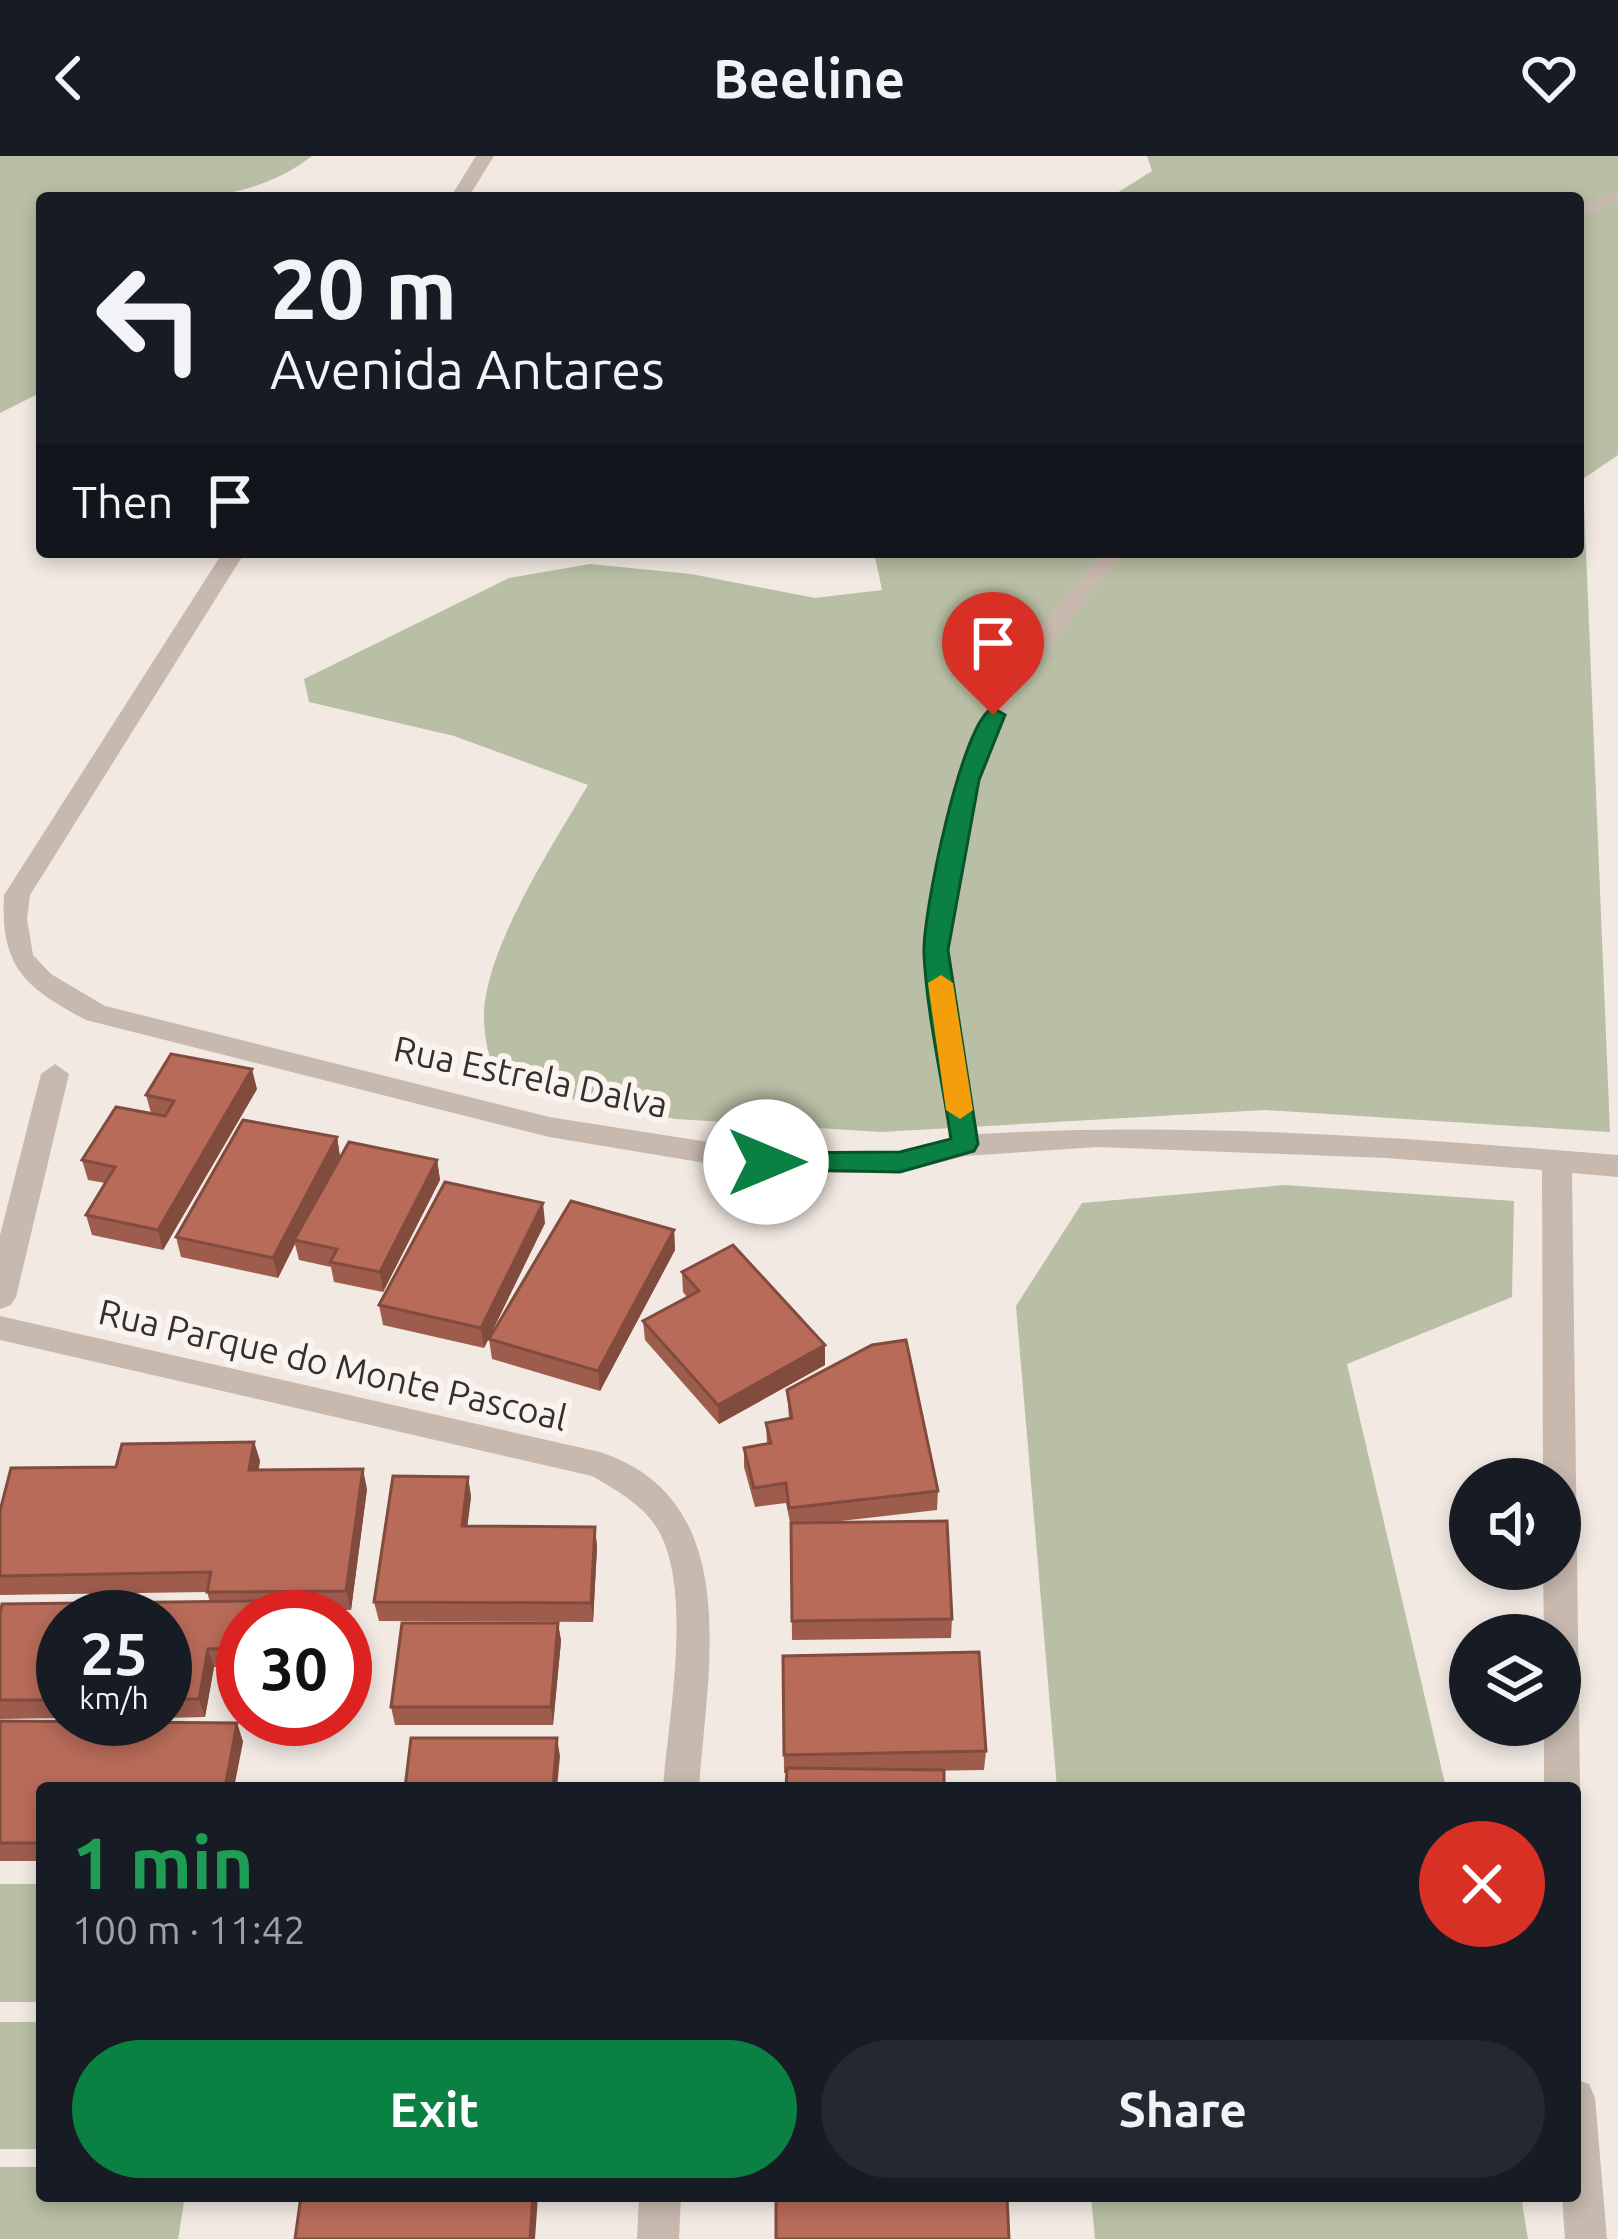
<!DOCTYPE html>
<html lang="en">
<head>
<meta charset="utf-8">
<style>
  body { margin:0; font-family:Ubuntu,sans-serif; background:#242831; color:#f1f3f6; height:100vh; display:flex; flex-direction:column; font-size:45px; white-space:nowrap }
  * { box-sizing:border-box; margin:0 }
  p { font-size:39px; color:#9ea1a6 }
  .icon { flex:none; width:66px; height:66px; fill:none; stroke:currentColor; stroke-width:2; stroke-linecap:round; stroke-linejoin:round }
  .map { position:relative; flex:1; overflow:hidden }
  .side { position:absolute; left:36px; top:1626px; width:1545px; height:420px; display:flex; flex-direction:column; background:#171b24; border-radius:12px; box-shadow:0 6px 18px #0003 }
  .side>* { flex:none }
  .banner { position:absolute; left:36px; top:36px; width:1548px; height:366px; border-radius:12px; box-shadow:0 6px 18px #0003; background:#171b24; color:#f1f3f6; overflow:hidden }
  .controls { position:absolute; left:1449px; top:1302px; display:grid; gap:24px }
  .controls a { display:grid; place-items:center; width:132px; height:132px; border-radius:50%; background:#171b24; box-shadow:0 6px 18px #0003; font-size:60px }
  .speed { position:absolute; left:36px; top:1434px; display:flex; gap:24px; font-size:60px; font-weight:700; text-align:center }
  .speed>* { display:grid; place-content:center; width:156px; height:156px; border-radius:50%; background:#171b24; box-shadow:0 6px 18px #0003; line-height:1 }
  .speed small { font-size:30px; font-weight:400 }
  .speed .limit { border:18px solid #d22; background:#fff; color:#111 }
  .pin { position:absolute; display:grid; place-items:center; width:102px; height:102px; color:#fff; margin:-123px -51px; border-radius:50% 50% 50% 0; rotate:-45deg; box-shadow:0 0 12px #0007 }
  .pin .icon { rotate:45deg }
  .me { position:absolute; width:132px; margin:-66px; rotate:90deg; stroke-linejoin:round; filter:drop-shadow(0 0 9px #0008) }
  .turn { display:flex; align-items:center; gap:42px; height:252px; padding:0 36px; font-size:54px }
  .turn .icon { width:156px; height:156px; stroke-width:2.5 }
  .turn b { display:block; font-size:84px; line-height:102px }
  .then { display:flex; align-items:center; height:114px; padding:0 36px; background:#0003; gap:24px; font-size:45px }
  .round { display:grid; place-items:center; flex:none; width:126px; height:126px; border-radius:63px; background:#242831 }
  .overview { display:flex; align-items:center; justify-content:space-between; height:204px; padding:0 36px }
  h1 { font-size:72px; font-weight:700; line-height:90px; color:#1e9e55 }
  .cta { display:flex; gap:24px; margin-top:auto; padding:24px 36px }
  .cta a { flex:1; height:138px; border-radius:72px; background:#0b8043; color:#fff; font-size:48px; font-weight:700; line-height:138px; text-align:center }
  .cta a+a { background:#242831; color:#f1f3f6 }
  header { display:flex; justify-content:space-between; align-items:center; height:156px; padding:0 36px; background:#171b24; font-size:54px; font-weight:700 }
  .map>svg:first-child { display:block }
  .green { fill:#b8bfa4 }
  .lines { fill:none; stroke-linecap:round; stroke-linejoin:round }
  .minor { fill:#c8b9af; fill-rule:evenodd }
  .wall { fill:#9e5c4d }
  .shaded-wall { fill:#814b3e }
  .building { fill:#b86b59; stroke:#814b3e; stroke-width:3 }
  .route { fill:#0b8043; stroke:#07532c; stroke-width:3 }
  .slow { fill:#f59e0b }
  .labels { text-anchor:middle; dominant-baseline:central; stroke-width:12; stroke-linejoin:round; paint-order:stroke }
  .street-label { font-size:36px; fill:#382f2c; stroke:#f9f4ef }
</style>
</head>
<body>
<header><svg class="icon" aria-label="back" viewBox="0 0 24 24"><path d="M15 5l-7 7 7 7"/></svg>Beeline<svg class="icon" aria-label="heart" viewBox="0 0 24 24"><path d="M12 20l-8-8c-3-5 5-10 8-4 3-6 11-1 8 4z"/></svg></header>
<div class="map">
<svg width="1618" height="2083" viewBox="0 0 1618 2083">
  <rect width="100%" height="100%" fill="#f1e9e2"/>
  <path class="green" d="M0 0H312C236 59 133 42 42 42V236L0 257Z
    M1147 0H1618V299L1583 323 1610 976 1265 954 881 976 676 963 495 928C491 907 484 883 484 862 483 795 554 687 588 629L454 580 309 546 304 523 509 422 590 408 691 418 815 442 882 434 874 396H1578V42H1109L1152 15Z
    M1285 1029 1514 1045 1512 1141 1347 1208 1446 1632H1057L1016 1150 1082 1047Z
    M0 1728H42V1846H0Z
    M0 1866H42V1993H0Z
    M0 2011H42V2040H185L178 2083H0Z
    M1091 2040H1521L1528 2083H1095Z"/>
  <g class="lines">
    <path class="minor" d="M476 0H494L468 42H450Z
      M1618 34V47L1578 62V49Z
      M223 396H245L30 739 27 763 33 799 51 818 105 850 549 961 766 995H900L949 983 922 794 954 624 994 527 1102 396H1125L1018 529 980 624 950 794 978 978C1191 965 1408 982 1618 999V1021L1572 1017 1580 1632 1575 1643V1632H1544V1569H1560V1479H1544L1543 1413H1560V1323H1543L1542 1014 1386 1002 1097 991 965 1000 900 1017H766L549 981 86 864C27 832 0 813 4 739Z
      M55 908 69 918 16 1141 11 1149 0 1153V1079L41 918Z
      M0 1160 600 1296C746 1344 707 1514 699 1632H663C668 1563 694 1433 657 1372 643 1349 616 1334 592 1320L0 1184Z
      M1575 1923 1589 1928 1595 1942 1607 2083H1565L1562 2040H1575Z
      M639 2040H681L679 2083H637Z"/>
  </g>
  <path class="wall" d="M257 933 163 1094 92 1079 86 1059 105 1027 88 1024 82 1004 151 957 146 939Z
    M337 981 340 1001 437 1004 440 1024 383 1136 334 1126 331 1111 299 1104 295 1088 278 1122 181 1101 176 1081Z
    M545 1067 484 1192 383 1169 379 1149Z
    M674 1074 675 1094 600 1235 492 1203 489 1183Z
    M682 1116 825 1209 719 1268 645 1184 643 1165 687 1141 683 1136Z
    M787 1234 938 1335 937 1354 832 1366 952 1463 951 1482 792 1484 791 1371 786 1347 755 1351 744 1311V1292L767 1288 766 1267 789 1263Z
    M254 1286 260 1305 258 1314 367 1333 351 1454 265 1455 267 1461H243V1511H214L205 1561 165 1562V1461H63V1562L0 1563V1458L210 1446 207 1436 0 1439V1355L116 1311Z
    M468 1321 471 1341 467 1370 595 1371 597 1391 593 1466 379 1465 374 1446Z
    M558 1467 561 1485 553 1569H395L391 1551Z
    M783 1500 986 1595 984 1614 784 1617Z
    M0 1565 237 1567 243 1586 42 1632V1705H0Z"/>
  <path class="shaded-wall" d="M252 913 257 933 163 1094 158 1074Z
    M337 981 340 1001 294 1084 295 1088 278 1122 273 1102Z
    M437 1004 440 1024 383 1136 380 1116Z
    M543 1047 545 1067 484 1192 481 1172Z
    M674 1074 675 1094 600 1235 598 1215Z
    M825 1189V1209L719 1268 718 1249Z
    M254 1286 260 1305 255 1334 249 1314Z
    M363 1313 367 1333 351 1454 346 1435Z
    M468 1321 471 1341 465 1389 462 1370Z
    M595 1371 597 1391 593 1466 591 1447Z
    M558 1467 561 1485 553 1569 551 1551Z
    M208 1493 214 1511 205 1561 199 1543Z
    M237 1567 243 1586 234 1632H225Z
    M557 1582 560 1600 557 1632H553Z
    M533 2040H538L535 2083H530Z"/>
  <path class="building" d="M171 898 252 913 158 1074 86 1059 115 1011 82 1004 116 951 165 960 174 945 146 939Z
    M243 964 337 981 273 1102 176 1081Z
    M349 986 437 1004 380 1116 330 1106 337 1093 294 1084Z
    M445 1026 543 1047 481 1172 379 1149Z
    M571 1045 674 1074 598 1215 489 1183Z
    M733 1089 825 1189 718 1249 643 1165 699 1135 682 1116Z
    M906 1184 938 1335 789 1352 786 1327 754 1332 744 1292 771 1287 766 1267 792 1262 787 1234 872 1189Z
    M254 1286 249 1314 363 1313 346 1435 207 1436 211 1416 0 1420V1355L11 1312 116 1311 122 1288Z
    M393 1320 468 1321 462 1370 595 1371 591 1447 374 1446Z
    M947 1365 952 1463 792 1465 791 1367Z
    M263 1445 260 1461H243V1492L208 1493 199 1543H165V1461H63V1544H0V1458L2 1448Z
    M402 1467H558L551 1551H391Z
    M979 1496 986 1595 784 1599 783 1500Z
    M0 1565 237 1567 225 1632H42V1687H0Z
    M411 1582H557L553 1632H405Z
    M787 1612 944 1614V1632H786Z
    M301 2040H533L530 2083H295Z
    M776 2040H1007L1009 2083H776Z"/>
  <path class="route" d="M993 552 1005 559 979 624 948 794 978 988 974 995 900 1016 756 1013V1000L766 997 900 996 951 983C942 922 927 859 924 798 922 761 962 563 993 552Z"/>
  <path class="slow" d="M941 819 953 827 973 954 960 963 946 954 928 827Z"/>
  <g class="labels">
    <g class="street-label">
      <text transform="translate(531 920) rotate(12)">Rua Estrela Dalva</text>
      <text transform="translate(333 1208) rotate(13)">Rua Parque do Monte Pascoal</text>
    </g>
  </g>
</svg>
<div class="controls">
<a><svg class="icon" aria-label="sound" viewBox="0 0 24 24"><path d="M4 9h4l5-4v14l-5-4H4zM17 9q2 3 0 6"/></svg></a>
<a><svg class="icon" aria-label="layers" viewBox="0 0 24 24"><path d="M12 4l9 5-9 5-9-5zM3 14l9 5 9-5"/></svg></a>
</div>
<div class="speed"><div>25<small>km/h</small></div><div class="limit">30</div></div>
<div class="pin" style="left:993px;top:559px;background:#d93025"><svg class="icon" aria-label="arrive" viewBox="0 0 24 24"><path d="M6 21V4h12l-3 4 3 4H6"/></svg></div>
<svg class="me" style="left:766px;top:1006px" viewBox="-20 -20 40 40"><circle r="19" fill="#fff"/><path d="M0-13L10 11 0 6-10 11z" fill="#0b8043"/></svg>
<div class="banner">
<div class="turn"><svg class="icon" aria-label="left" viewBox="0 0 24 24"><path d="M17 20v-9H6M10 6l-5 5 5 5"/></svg><div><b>20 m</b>Avenida Antares</div></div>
<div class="then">Then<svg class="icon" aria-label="arrive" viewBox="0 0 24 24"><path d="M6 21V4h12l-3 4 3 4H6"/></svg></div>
</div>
<section class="side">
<div class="overview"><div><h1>1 min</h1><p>100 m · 11:42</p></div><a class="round" style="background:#d93025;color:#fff"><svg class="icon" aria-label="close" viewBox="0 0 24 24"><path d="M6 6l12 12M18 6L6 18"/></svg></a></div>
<div class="cta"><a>Exit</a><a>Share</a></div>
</section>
</div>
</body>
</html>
